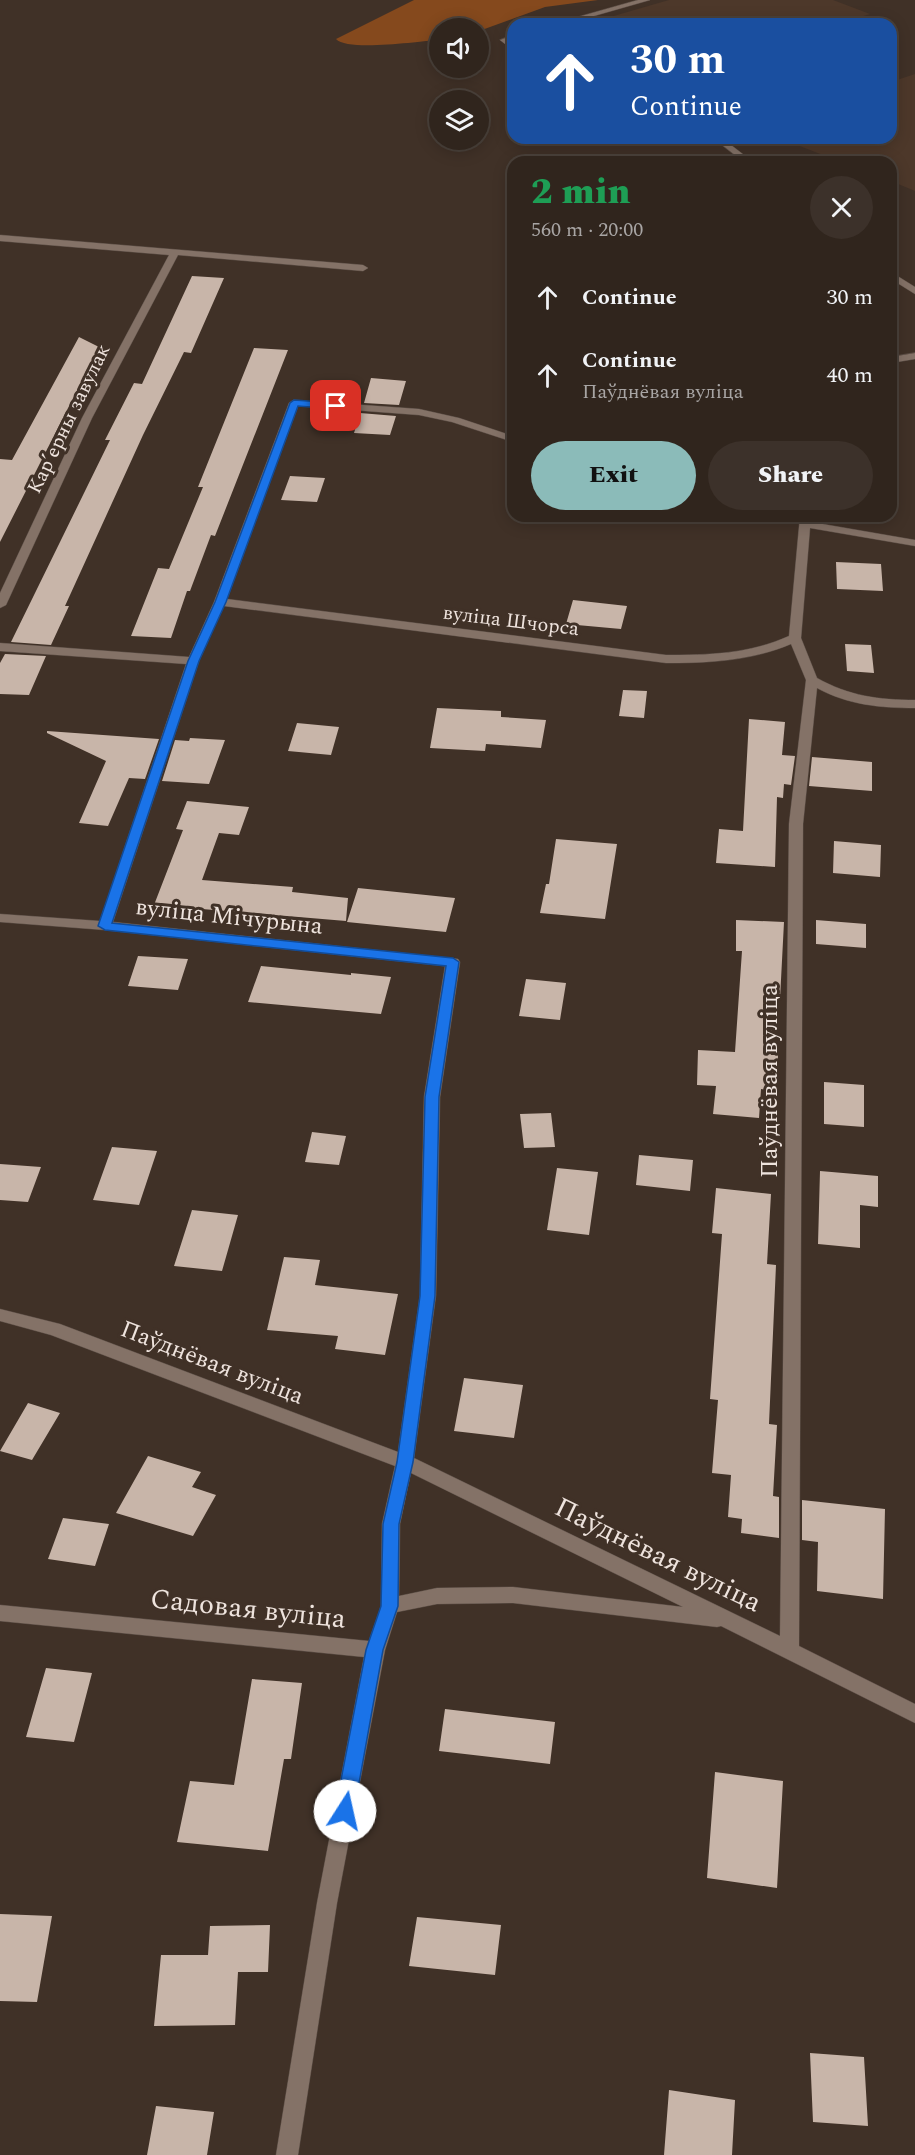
<!DOCTYPE html>
<html lang="en">
<head>
<meta charset="utf-8">
<style>
  body { margin:0; font-family:Spectral,serif; background:#3c312a; color:#f1f3f6; height:100vh; display:flex; flex-direction:column; font-size:22px; white-space:nowrap }
  * { box-sizing:border-box; margin:0 }
  p { font-size:20px; color:#a8a5a4 }
  .icon { flex:none; width:33px; height:33px; fill:none; stroke:currentColor; stroke-width:2; stroke-linecap:round; stroke-linejoin:round }
  .map { position:relative; flex:1; overflow:hidden }
  .sheet { position:absolute; left:507px; top:156px; width:390px; height:366px; display:flex; flex-direction:column; background:#30251d; border-radius:18px; box-shadow:0 3px 15px #0003,0 0 0 2px #4b423b }
  .sheet>* { flex:none }
  .guide { position:absolute; left:507px; top:18px; width:390px; height:126px; border-radius:18px; box-shadow:0 3px 15px #0003,0 0 0 2px #4b423b; background:#1a4fa0; color:#fff; overflow:hidden }
  .buttons { position:absolute; left:429px; top:18px; display:grid; gap:12px }
  .buttons a { display:grid; place-items:center; width:60px; height:60px; border-radius:50%; background:#30251d; box-shadow:0 3px 15px #0003,0 0 0 2px #4b423b; font-size:30px }
  .pin { position:absolute; display:grid; place-items:center; width:51px; height:51px; color:#fff; margin:-26px; border-radius:12px; box-shadow:0 3px 9px #0006 }
  .me { position:absolute; width:66px; margin:-33px; rotate:10deg; stroke-linejoin:round; filter:drop-shadow(0 0 4px #0008) }
  .turn { display:flex; align-items:center; gap:21px; height:126px; padding:0 24px; font-size:27px }
  .turn .icon { width:78px; height:78px; stroke-width:2.5 }
  .turn b { display:block; font-size:42px; line-height:51px }
  .round { display:grid; place-items:center; flex:none; width:63px; height:63px; border-radius:32px; background:#3c312a }
  .overview { display:flex; align-items:center; justify-content:space-between; height:102px; padding:0 24px }
  h1 { font-size:36px; font-weight:800; line-height:45px; color:#1e9e55 }
  .primary-button { display:flex; gap:12px; margin-top:auto; padding:12px 24px }
  .primary-button a { flex:1; height:69px; border-radius:36px; background:#8bbbb9; color:#111; font-size:24px; font-weight:800; line-height:69px; text-align:center }
  .primary-button a+a { background:#3c312a; color:#f1f3f6 }
  ul { padding:0; list-style:none }
  li { display:flex; align-items:center; gap:18px; height:78px; padding:0 24px }
  li div { flex:1 }
  li b { display:block; font-size:22px }
  li em { font-style:normal }
  .map>svg:first-child { display:block }
  .built { fill:#4d382a }
  .green { fill:#85491d }
  .building { fill:#c8b5a9 }
  .lines { fill:none; stroke-linecap:round; stroke-linejoin:round }
  .minor-casing { stroke:#5a4d45; stroke-width:1 }
  .minor { fill:#847267; fill-rule:evenodd }
  .route { fill:#1a73e8; stroke:#114b97; stroke-width:1.5 }
  .labels { text-anchor:middle; dominant-baseline:central; stroke-width:6; stroke-linejoin:round; paint-order:stroke }
  .far-street-label { font-size:20px; fill:#eee3dd; stroke:#403127 }
  .street-label { font-size:24px; fill:#eee3dd; stroke:#403127 }
  .near-street-label { font-size:28px; fill:#eee3dd; stroke:#403127 }
</style>
</head>
<body>
<div class="map">
<svg width="915" height="2155" viewBox="0 0 915 2155">
  <rect width="100%" height="100%" fill="#403127"/>
  <path class="built" d="M669 0H833L870 14 838 24H586Z
    M915 74V191L891 181V162H841L779 138H891V82Z"/>
  <path class="green" d="M414 0H598L545 7 479 31 478 28H440L439 40C419 41 348 52 336 39Z"/>
  <path class="building" d="M192 276 224 278 191 353 184 352 143 435 65 606H69L51 645 11 642 110 440H105L134 383 142 384Z
    M79 337 99 347 0 542V459L12 460Z
    M254 348 288 350 215 536 211 535 190 591H187L171 638 131 636 158 568 169 569 203 487H198Z
    M371 378 406 381 399 405 364 403Z
    M360 413 396 416 390 435 354 433Z
    M290 476 325 478 317 502 281 500Z
    M836 562 881 564 883 591 837 589Z
    M573 600 627 606 621 629 566 624Z
    M845 644 871 645 874 673 847 671Z
    M5 654 46 656 29 695 0 694V663Z
    M623 690 647 691 644 718 619 716Z
    M437 708 501 711V717L546 720 541 748 486 744 485 751 430 748Z
    M749 719 785 722 782 755 795 756 791 785 784 784 783 798 777 797 775 867 716 863 719 829 743 831Z
    M297 723 339 727 331 755 288 751Z
    M47 731 159 739 145 779 129 778 108 826 79 823 106 761 47 733Z
    M190 738 225 740 209 784 162 781 175 740 189 741Z
    M812 757 872 762V791L809 786Z
    M187 801 249 807 239 835 219 833 202 880 293 887 292 892 348 898 346 921 154 905 183 830 176 829Z
    M556 839 617 844 605 919 540 913 546 884H549Z
    M834 841 881 845 880 877 833 873Z
    M358 888 455 898 446 932 347 922Z
    M736 920 784 922 780 999H773L771 1055H778L777 1091 761 1089 759 1118 713 1114 716 1086 697 1085 698 1050 735 1052 742 951H736Z
    M816 920 866 924V948L816 944Z
    M138 956 188 959 178 990 128 986Z
    M261 966 351 975V973L391 977 381 1014 248 1002Z
    M526 979 566 983 560 1020 519 1016Z
    M824 1082 864 1085V1127L824 1124Z
    M551 1113 555 1147 524 1148 520 1114Z
    M312 1132 346 1136 339 1165 305 1162Z
    M112 1147 157 1151 139 1205 93 1200Z
    M639 1155 693 1160 690 1191 636 1185Z
    M0 1164 41 1167 28 1202 0 1200Z
    M557 1168 598 1172 589 1235 547 1230Z
    M820 1171 878 1176V1207L860 1205V1248L818 1244Z
    M716 1188 771 1194 767 1264 776 1265 769 1424 777 1425 773 1496 779 1497V1538L741 1533 742 1519 728 1517 731 1475 712 1473 718 1400 710 1399 722 1234 712 1233Z
    M192 1210 238 1215 222 1271 174 1266Z
    M284 1257 320 1260 315 1285 398 1294 385 1355 335 1349 338 1336 267 1330Z
    M464 1378 523 1385 514 1438 454 1431Z
    M28 1403 60 1413 32 1460 0 1451Z
    M148 1456 201 1472 192 1487 216 1495 193 1536 116 1513Z
    M802 1500 885 1509 883 1599 817 1591 818 1542 802 1540Z
    M63 1518 109 1524 95 1566 48 1559Z
    M46 1668 92 1673 74 1742 26 1737Z
    M252 1679 302 1683 291 1759H284L268 1851 177 1842 190 1781 234 1785Z
    M445 1709 555 1722 550 1764 439 1751Z
    M715 1772 783 1781 777 1888 707 1878Z
    M0 1914 52 1916 37 2002 0 2001Z
    M417 1917 501 1925 495 1975 409 1966Z
    M270 1925 268 1972H238L235 2025 154 2026 161 1955H208L210 1926Z
    M810 2053 864 2057 868 2126 813 2122Z
    M669 2090 735 2100 732 2155H664Z
    M156 2106 214 2112 207 2155H147Z"/>
  <g class="lines">
    <defs>
      <path id="minor" d="M638 0H650L566 24H553Z
        M513 35V40L509 41 513 44V50L500 40Z
        M713 138H722L753 162H744Z
        M0 235 363 265 368 268 363 271 178 255 92 418 6 605 0 608V593L82 418 169 255 0 241Z
        M891 272 915 287V294L891 279Z
        M915 353V359L891 363V357Z
        M294 400 419 409 459 418 513 436V442L452 422 419 415 298 406 227 599 666 655C709 655 749 654 789 636L800 516H812L811 522 915 540V546L810 528 801 638 817 678C849 696 879 700 915 700V708C881 708 848 705 817 688L803 824 799 1646 915 1704V1723L721 1626 717 1627 513 1603 437 1604 397 1612 385 1650 337 1903 298 2155H276L317 1903 364 1657 0 1621V1605L369 1641 381 1606 382 1524 395 1466 51 1335 0 1321V1309L60 1324 398 1452 420 1295 424 1097 445 966 105 930 0 922V914L100 921 186 664 0 651V643L189 657 214 602 289 403ZM224 606 666 663C709 663 751 661 791 644L806 680 789 824 780 1636 414 1458 436 1295 440 1097 460 962 458 959 113 922 199 661ZM411 1473 683 1607 513 1587 437 1588 399 1596 400 1524Z"/>
    </defs>
    <use href="#minor" class="minor-casing"/>
    <use href="#minor" class="minor"/>
  </g>
  <path class="route" d="M294 400 336 403 340 406 336 409 298 406 226 602 199 661 112 923 453 958 459 962 439 1097 435 1296 413 1462 399 1524 398 1606 383 1650 354 1811 351 1817 345 1819 338 1817 335 1811 366 1650 381 1606 383 1524 397 1462 420 1296 425 1097 446 966 105 930 98 926 188 661 215 602 290 403Z"/>
  <g class="labels">
    <g class="far-street-label">
      <text transform="translate(69 419) rotate(-64)">Карʼерны завулак</text>
      <text transform="translate(511 621) rotate(7)">вуліца Шчорса</text>
    </g>
    <g class="street-label">
      <text transform="translate(229 917) rotate(6)">вуліца Мічурына</text>
      <text transform="translate(770 1081) rotate(-90)">Паўднёвая вуліца</text>
      <text transform="translate(212 1363) rotate(21)">Паўднёвая вуліца</text>
    </g>
    <g class="near-street-label">
      <text transform="translate(658 1555) rotate(26)">Паўднёвая вуліца</text>
      <text transform="translate(248 1609) rotate(6)">Садовая вуліца</text>
    </g>
  </g>
</svg>
<div class="buttons">
<a><svg class="icon" aria-label="sound" viewBox="0 0 24 24"><path d="M4 9h4l5-4v14l-5-4H4zM17 9q2 3 0 6"/></svg></a>
<a><svg class="icon" aria-label="layers" viewBox="0 0 24 24"><path d="M12 4l9 5-9 5-9-5zM3 14l9 5 9-5"/></svg></a>
</div>
<div class="pin" style="left:336px;top:406px;background:#d93025"><svg class="icon" aria-label="arrive" viewBox="0 0 24 24"><path d="M6 21V4h12l-3 4 3 4H6"/></svg></div>
<svg class="me" style="left:345px;top:1811px" viewBox="-20 -20 40 40"><circle r="19" fill="#fff"/><path d="M0-13L10 11 0 6-10 11z" fill="#1a73e8"/></svg>
<div class="guide">
<div class="turn"><svg class="icon" aria-label="ahead" viewBox="0 0 24 24"><path d="M12 20V5M6 11l6-6 6 6"/></svg><div><b>30 m</b>Continue</div></div>
</div>
<section class="sheet">
<div class="overview"><div><h1>2 min</h1><p>560 m · 20:00</p></div><a class="round"><svg class="icon" aria-label="close" viewBox="0 0 24 24"><path d="M6 6l12 12M18 6L6 18"/></svg></a></div>
<ul>
<li><svg class="icon" aria-label="ahead" viewBox="0 0 24 24"><path d="M12 20V5M6 11l6-6 6 6"/></svg><div><b>Continue</b></div><em>30 m</em></li>
<li><svg class="icon" aria-label="ahead" viewBox="0 0 24 24"><path d="M12 20V5M6 11l6-6 6 6"/></svg><div><b>Continue</b><p>Паўднёвая вуліца</p></div><em>40 m</em></li>
</ul>
<div class="primary-button"><a>Exit</a><a>Share</a></div>
</section>
</div>
</body>
</html>
